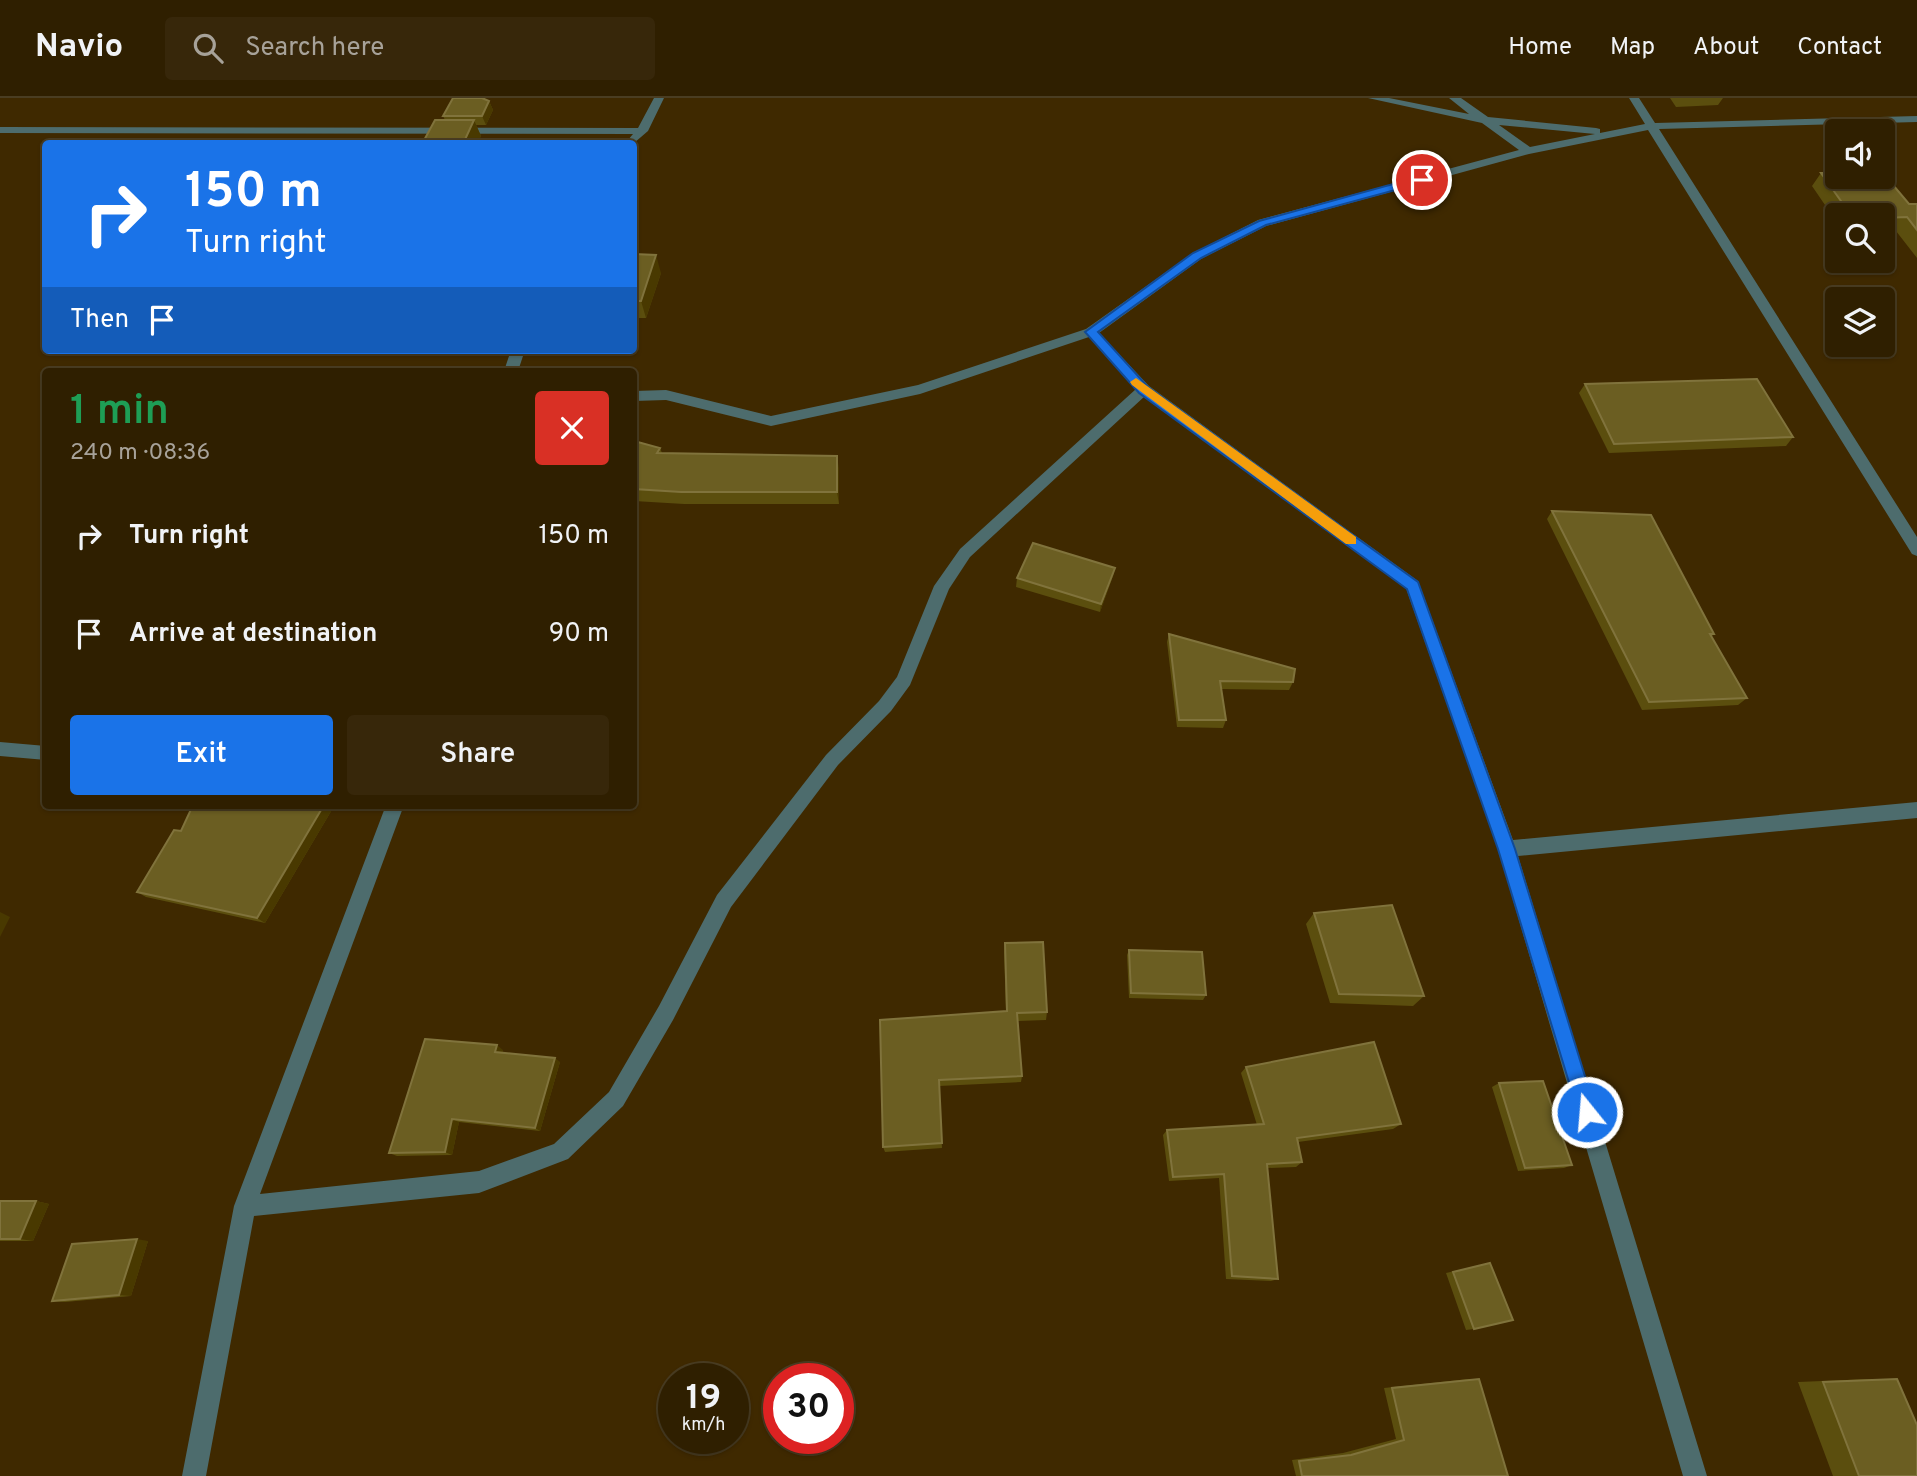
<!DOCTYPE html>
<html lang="en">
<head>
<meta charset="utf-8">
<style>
  body { margin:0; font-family:Overpass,sans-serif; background:#37270a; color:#f1f3f6; height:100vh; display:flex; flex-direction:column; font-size:26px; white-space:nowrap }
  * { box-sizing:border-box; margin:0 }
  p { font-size:23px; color:#a7a299 }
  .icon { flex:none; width:38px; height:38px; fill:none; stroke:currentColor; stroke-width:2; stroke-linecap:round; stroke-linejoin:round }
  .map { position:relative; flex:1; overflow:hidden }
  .side { position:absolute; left:42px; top:270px; width:595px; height:441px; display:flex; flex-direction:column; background:#2f1f00; border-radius:7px; box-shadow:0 2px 5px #0004,0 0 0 2px #4a3d22 }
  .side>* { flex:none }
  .hud { position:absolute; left:42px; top:42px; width:595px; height:214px; border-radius:7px; box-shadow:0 2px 5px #0004,0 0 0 2px #4a3d22; background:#1a73e8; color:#fff; overflow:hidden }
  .tools { position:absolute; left:1825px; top:21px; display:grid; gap:14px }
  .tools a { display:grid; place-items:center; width:70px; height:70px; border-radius:7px; background:#2f1f00; box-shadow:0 2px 5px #0004,0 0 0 2px #4a3d22; font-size:35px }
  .speed { position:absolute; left:658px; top:1265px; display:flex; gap:14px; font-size:35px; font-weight:700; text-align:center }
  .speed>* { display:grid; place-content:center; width:91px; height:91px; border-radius:50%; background:#2f1f00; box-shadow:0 2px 5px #0004,0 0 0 2px #4a3d22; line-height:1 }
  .speed small { font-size:18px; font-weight:400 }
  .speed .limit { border:10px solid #d22; background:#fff; color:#111 }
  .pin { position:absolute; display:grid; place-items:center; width:60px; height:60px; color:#fff; margin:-30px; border:4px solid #fff; border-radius:50%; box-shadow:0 2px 7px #0007 }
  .me { position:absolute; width:77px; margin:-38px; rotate:343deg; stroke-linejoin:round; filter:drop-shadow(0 0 5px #0008) }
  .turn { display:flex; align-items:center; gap:24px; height:147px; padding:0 28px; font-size:32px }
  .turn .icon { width:91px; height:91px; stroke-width:2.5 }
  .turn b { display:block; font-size:49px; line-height:60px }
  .then { display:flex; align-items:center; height:66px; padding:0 28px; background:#0003; gap:14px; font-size:26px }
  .round { display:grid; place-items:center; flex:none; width:74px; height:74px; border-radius:7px; background:#37270a }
  .summary { display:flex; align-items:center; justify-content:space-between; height:119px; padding:0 28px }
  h1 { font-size:42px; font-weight:600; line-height:52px; color:#1e9e55 }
  .button { display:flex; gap:14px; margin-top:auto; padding:14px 28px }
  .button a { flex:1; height:80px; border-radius:7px; background:#1a73e8; color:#fff; font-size:28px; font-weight:600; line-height:80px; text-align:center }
  .button a+a { background:#37270a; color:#f1f3f6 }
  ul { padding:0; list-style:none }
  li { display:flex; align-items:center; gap:21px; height:98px; padding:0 28px }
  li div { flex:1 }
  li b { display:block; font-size:26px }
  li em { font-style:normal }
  header { display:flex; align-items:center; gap:42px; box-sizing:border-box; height:98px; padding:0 35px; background:#2f1f00; border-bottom:2px solid #4a3d22 }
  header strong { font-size:33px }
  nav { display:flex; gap:38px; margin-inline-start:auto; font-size:24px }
  .search { width:490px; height:63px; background:#37270a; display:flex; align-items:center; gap:18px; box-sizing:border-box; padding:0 24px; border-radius:7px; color:#a7a299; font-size:26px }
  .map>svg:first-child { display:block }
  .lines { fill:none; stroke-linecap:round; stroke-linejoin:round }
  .minor { fill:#4d6c6d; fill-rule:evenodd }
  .wall { fill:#5b4e0e }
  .shaded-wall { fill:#493900 }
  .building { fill:#6b5e22; stroke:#80733c; stroke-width:2 }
  .route { fill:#1a73e8; stroke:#114b97; stroke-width:2 }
  .slow { fill:#f59e0b }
</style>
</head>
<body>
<header>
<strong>Navio</strong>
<div class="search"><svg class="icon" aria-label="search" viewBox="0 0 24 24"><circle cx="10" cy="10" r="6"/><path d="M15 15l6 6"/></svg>Search here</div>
<nav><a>Home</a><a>Map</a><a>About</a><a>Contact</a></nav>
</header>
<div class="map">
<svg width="1917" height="1378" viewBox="0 0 1917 1378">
  <rect width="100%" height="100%" fill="#3f2900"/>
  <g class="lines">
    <path class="minor" d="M654 0H664L648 33 634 45 628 42 633 36 0 35V29L638 30Z
      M1368 0H1389L1469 16 1449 0H1461L1488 19 1596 30 1600 31V35L1645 26 1629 0H1639L1655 25 1917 18V24L1659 31 1917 439V458L1912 456 1648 32 1529 56 1266 128 1201 161 1099 235 1149 288 1418 483 1513 742 1917 704V720L1518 758 1707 1378H1683L1498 751 1406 490 1145 298 970 459 949 491 910 587 891 613 838 667 731 809 673 922 623 1008 568 1061 479 1095 254 1118 206 1378H182L234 1108 386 707H404L260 1096 479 1073 554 1046 609 994 659 908 717 797 826 657 879 603 897 579 934 488 960 451 1136 291 1089 239 920 296 771 328 666 302 634 303V293L666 292 771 318 918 287 1086 231 1193 155 1258 122 1519 52 1482 25ZM1499 27 1595 36 1530 49Z
      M511 252H525L518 273H504Z
      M0 644 46 648V662L0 658Z"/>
  </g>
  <path class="wall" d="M1670 0H1723L1718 7 1676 9Z
    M489 3 493 12 486 27H476L481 38 477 46H422L445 22 443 18Z
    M1821 75 1909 106H1917V160L1896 133H1883V117H1838V126L1812 88Z
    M634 156 661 175 646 220H634Z
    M279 252H335L334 254 281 255Z
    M1585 286 1793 339 1786 348 1609 355 1579 295Z
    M634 343 660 350 662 355 839 370V406H684L634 403Z
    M1552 413 1714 536 1711 539 1747 600 1738 607 1642 612 1547 421Z
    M1115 470 1113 478 1100 514 1016 489 1017 480Z
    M1169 536 1293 584 1289 592 1221 591 1226 622 1223 630 1177 629 1167 544Z
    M193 707H330L333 710 265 825 146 799 137 794 181 733Z
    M1314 815 1424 898 1413 908 1330 905 1306 826Z
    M1005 845 1047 914 1046 922 1018 923 1022 978 1021 984 939 988 942 1050 885 1054 883 1049 880 922 1006 913 1004 854Z
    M1129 852 1206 897 1203 902 1129 900 1127 857Z
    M503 952 502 955 560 964 540 1033 459 1024 452 1057 397 1058 389 1055Z
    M1246 969 1401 1026 1393 1031 1298 1044 1302 1064 1296 1069 1267 1070 1278 1181 1271 1183 1226 1181 1219 1080 1169 1083 1163 1037 1167 1032 1257 1027 1241 975Z
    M1499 985 1572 1067 1564 1070 1518 1073 1492 989Z
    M0 1103H36L49 1106 33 1143H0Z
    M148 1143 131 1198 65 1204 52 1203Z
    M1490 1165 1474 1231 1466 1232 1446 1175Z
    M1469 1281H1479L1508 1378H1296L1292 1362 1343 1355 1396 1341 1384 1290Z
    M1870 1281H1897L1917 1378H1833L1798 1284Z"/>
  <path class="shaded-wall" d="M489 3 493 12 486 27 482 18Z
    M474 22 481 38 477 46H463Z
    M656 157 661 175 646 220 641 203Z
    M837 358 839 370V406L837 394Z
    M1115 470 1113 478 1100 514 1101 506Z
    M324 707H330L333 710 265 825 257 820Z
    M0 814 10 819 0 839Z
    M497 947 503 952 501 958 495 954Z
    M555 960 560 964 540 1033 535 1030Z
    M452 1021 459 1024 452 1057 445 1054Z
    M36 1103 49 1106 33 1143 20 1141Z
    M137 1141 148 1143 131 1198 119 1197Z"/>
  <path class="building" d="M453 0H482L489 3 482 18H443Z
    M435 22H474L463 46H422Z
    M1821 75H1838V79H1883V75L1909 106H1917V132L1907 119 1883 120V117H1851Z
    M634 156 656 157 641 203H634Z
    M1757 281 1793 339 1614 346 1585 286Z
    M634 343 660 350 657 355 837 358V394H681L634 391Z
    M1552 413 1651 417 1714 536H1710L1747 600 1649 604Z
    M1033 445 1115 470 1101 506 1017 480Z
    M1169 536 1295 571 1293 584 1220 583 1226 622H1179Z
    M193 707H324L257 820 137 794 174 732 181 733Z
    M1392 807 1424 898 1339 896 1314 815Z
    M1043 844 1047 914 1017 915 1022 978 939 982 942 1045 883 1049 880 922 1007 913 1005 845Z
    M1129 852 1202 854 1206 897 1131 895Z
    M425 941 497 947 495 954 555 960 535 1030 452 1021 445 1054 389 1055Z
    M1374 944 1401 1026 1297 1040 1302 1064 1267 1066 1278 1181 1232 1178 1224 1076 1173 1079 1167 1032 1264 1026 1246 969Z
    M1543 983 1572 1067 1525 1070 1499 985Z
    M0 1103H36L20 1141H0Z
    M137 1141 119 1197 52 1203 72 1146Z
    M1490 1165 1513 1222 1474 1231 1453 1174Z
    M1479 1281 1508 1378H1302L1299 1363 1351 1357 1404 1342 1392 1290Z
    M1897 1281 1917 1327V1378H1859L1823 1284Z"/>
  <path class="route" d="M1422 78 1425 79V84L1266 127 1201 160 1098 234 1148 289 1418 484 1515 751 1596 1014 1594 1021 1587 1024 1580 1021 1578 1014 1498 751 1407 491 1139 295 1085 234 1193 155 1259 123Z"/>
  <path class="slow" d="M1136 280 1356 439V446H1346L1132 287 1130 284Z"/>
</svg>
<div class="tools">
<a><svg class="icon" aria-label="sound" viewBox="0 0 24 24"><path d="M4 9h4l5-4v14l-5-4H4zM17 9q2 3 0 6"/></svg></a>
<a><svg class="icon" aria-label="search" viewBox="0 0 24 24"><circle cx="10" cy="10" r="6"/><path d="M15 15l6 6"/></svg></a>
<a><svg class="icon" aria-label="layers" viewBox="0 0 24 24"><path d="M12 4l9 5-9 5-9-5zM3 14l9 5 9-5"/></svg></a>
</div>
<div class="speed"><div>19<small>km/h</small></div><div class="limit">30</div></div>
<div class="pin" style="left:1422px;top:82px;background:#d93025"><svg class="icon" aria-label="arrive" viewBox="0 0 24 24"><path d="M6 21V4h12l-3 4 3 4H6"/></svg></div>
<svg class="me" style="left:1587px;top:1014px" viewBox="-20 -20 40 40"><circle r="17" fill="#1a73e8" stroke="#fff" stroke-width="3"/><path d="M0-11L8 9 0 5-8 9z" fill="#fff"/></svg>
<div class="hud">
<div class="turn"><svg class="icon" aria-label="right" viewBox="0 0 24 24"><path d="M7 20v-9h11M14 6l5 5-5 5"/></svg><div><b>150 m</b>Turn right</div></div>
<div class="then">Then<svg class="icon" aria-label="arrive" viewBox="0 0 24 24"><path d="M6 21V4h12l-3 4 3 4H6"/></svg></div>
</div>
<section class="side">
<div class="summary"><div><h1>1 min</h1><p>240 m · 08:36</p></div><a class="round" style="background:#d93025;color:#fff"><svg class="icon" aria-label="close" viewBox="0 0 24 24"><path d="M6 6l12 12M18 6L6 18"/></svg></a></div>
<ul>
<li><svg class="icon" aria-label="right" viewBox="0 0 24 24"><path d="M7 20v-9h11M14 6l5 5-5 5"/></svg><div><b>Turn right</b></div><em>150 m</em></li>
<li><svg class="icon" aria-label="arrive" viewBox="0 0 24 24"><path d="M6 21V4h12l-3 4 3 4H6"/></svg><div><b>Arrive at destination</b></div><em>90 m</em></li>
</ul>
<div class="button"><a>Exit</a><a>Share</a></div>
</section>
</div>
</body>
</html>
